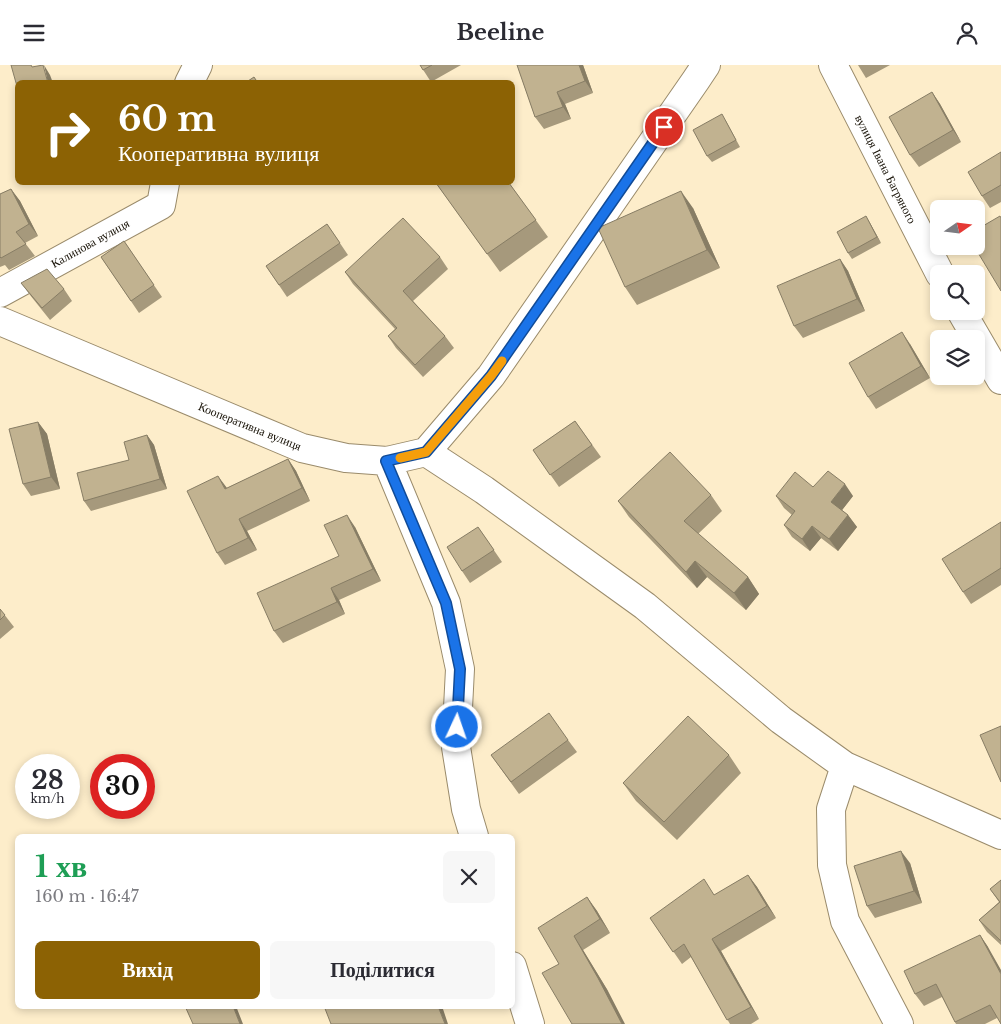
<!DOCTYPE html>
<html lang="uk">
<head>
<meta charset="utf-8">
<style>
  body { margin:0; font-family:"Libre Baskerville",serif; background:#f7f7f7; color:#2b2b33; height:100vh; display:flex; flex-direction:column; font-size:19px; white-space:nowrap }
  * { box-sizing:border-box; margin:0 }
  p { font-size:16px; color:#7c7c81 }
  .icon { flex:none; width:28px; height:28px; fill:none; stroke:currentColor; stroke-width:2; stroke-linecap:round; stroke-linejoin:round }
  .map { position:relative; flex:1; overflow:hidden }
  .details { position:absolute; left:15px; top:769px; width:500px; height:175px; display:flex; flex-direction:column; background:#fff; border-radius:8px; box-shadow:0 2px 8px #0003 }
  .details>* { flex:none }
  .banner { position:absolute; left:15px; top:15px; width:500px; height:105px; border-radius:8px; box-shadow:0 2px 8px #0003; background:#8c6204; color:#fff; overflow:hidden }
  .needle { width:32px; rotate:76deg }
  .tools { position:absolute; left:930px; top:135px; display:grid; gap:10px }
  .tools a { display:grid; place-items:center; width:55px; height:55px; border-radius:8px; background:#fff; box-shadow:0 2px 8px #0003; font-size:25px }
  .speed { position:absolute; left:15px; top:689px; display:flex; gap:10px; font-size:25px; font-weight:700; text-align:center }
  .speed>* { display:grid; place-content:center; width:65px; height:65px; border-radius:50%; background:#fff; box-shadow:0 2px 8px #0003; line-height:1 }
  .speed small { font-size:12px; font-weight:400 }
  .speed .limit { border:8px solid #d22; background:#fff; color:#111 }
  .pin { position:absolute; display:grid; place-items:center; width:42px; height:42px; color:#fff; margin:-21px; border:2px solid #fff; border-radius:50%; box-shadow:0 1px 5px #0007 }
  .me { position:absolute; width:55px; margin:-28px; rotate:3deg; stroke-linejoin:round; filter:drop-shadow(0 0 4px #0008) }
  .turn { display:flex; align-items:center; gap:18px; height:105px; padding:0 20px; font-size:22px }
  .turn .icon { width:65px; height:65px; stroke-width:2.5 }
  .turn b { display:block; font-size:35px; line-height:42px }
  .round { display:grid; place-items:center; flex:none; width:52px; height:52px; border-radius:8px; background:#f7f7f7 }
  .overview { display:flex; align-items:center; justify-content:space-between; height:85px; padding:0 20px }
  h1 { font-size:30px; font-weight:800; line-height:38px; color:#1e9e55 }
  .action { display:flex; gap:10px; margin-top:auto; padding:10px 20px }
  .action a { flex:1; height:58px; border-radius:8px; background:#8c6204; color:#fff; font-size:20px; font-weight:800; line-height:58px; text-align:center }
  .action a+a { background:#f7f7f7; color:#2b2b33 }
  header { display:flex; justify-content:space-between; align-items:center; height:65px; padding:0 20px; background:#fff; font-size:22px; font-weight:800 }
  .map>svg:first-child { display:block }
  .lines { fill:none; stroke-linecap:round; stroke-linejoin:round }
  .street-casing { stroke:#9a8b6b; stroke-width:30 }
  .street { stroke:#fff; stroke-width:28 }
  .wall { fill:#a6997c }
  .shaded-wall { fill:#877d65 }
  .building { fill:#c1b290; stroke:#877d65 }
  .route-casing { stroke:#114b97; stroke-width:12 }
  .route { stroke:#1a73e8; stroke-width:9 }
  .slow { stroke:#f59e0b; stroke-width:9 }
  .labels { text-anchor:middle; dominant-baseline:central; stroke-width:4; stroke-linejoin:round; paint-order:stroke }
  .street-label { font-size:12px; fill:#161005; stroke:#fff }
</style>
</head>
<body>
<header><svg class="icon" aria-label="menu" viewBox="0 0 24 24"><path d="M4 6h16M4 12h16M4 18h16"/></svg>Beeline<svg class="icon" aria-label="person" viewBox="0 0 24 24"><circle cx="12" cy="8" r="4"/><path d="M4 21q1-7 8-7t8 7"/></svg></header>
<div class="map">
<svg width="1001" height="959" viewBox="0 0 1001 959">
  <rect width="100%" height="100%" fill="#fdedca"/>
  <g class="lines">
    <defs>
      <path id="street" d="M833 0 940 209
        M189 18 198 0
        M0 228 161 140 165 118
        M961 246 1001 315
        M0 256 302 383 346 393 387 396 426 387 491 311 696 15 706 0
        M426 387 484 425 645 541 781 655 845 701 1001 770
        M387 396 446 538 460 604 456 682 466 744 474 771
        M845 701 831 744 832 800 845 856 899 959
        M512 901 530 959"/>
    </defs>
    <use href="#street" class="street-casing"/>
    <use href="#street" class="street"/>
  </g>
  <path class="wall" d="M420 0H461L431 17Z
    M517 0H583L593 28 565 39 571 54 544 64 535 52Z
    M858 0H890L866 13Z
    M932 27 940 39 961 77 919 102 910 90Z
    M726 56 740 82 712 97 707 91Z
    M1001 87V137L990 143 982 131Z
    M436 118H509L548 172 500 207Z
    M11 124 20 136 38 171 25 178 35 191 9 205 5 200 0 202V129Z
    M693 143 720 203 637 240 625 222Z
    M866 151 881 178 852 194 848 188Z
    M327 159 348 190 287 232 266 201Z
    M124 176 162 232 139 248 101 192Z
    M440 192 448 204 413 236 445 271 454 283 423 312 396 283 388 271 395 264 353 219 345 207Z
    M840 194 848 206 865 246 803 273 794 261Z
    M21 218 64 224 72 236 50 255 30 230Z
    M910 279 930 313 876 344 868 332Z
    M575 356 601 392 559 422 533 385Z
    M38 357 47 369 60 424 31 431 23 419Z
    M147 370 154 380 167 424 91 446 84 436 129 395Z
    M288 394 296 406 310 436 247 466 257 485 225 500 217 488 227 423Z
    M813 422 853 431 842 445 848 450 857 462 838 486 821 473 810 486 792 472 784 460 792 450 784 443 776 431Z
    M711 430 722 446 698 469 748 512 759 529 746 545 707 512 697 523 629 452 618 436Z
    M1001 457V520L971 539 963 527Z
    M355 462 381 516 339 535 345 549 283 578 274 566 339 491Z
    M478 462 502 497 470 518 462 506Z
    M0 544 14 562 0 574Z
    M568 675 577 687 519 729 491 690Z
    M729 690 741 708 677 775 636 736 623 718Z
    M910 798 922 838 875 853 867 841Z
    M748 810 757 822 776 853 721 886 759 954 751 959H730L691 892 682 899 650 853 715 830Z
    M1001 815V880L987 867 979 855 999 837 990 824Z
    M587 832 597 846 610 868 583 885 608 926 559 899Z
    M980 870 988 882 997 953 985 959H956L942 932 924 941 915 929Z"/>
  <path class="shaded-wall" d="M44 0 50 10 53 18H48Z
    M579 0H583L593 28 585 16Z
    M557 27 565 39 571 54 563 42Z
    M932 27 940 39 961 77 953 65Z
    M11 124 20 136 38 171 29 159Z
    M681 126 693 143 720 203 707 185Z
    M866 151 870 158 881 178 877 172Z
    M840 194 848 206 865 246 857 234Z
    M902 267 910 279 930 313 921 301Z
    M38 357 47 369 60 424 51 412Z
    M147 370 154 380 167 424 160 414Z
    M288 394 296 406 310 436 302 423Z
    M218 411 227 423 225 424Z
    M845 419 853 431 839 449 831 437Z
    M347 450 355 462 381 516 373 504Z
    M848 450 857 462 838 486 829 474Z
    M239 454 247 466 257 485 248 473Z
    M812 461 821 473 810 486 802 474Z
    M695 496 707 512 697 523 686 507Z
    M748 512 759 529 746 545 734 528Z
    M331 523 339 535 345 549 337 537Z
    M901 786 910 798 922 838 914 826Z
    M748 810 757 822 776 853 767 841Z
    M587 832 597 846 610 868 600 854Z
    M980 870 988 882 1001 905V909Z
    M574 871 583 885 608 926 625 959H622Z
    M712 874 721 886 759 954 751 942Z
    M233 941H236L243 959H240Z
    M438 941H442L448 959H445Z"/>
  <path class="building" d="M11 0H31L32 2 43 0 48 18H18V25Z
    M420 0H432L423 5Z
    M517 0H579L585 16 557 27 563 42 535 52Z
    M254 12 258 18H245Z
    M932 27 953 65 910 90 889 52Z
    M722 49 736 75 707 91 693 65Z
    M1001 87V120L982 131 968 107Z
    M436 118H509L536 155 487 189Z
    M11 124 29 159 16 167 26 179 1 193 0 192V129Z
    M681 126 707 185 625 222 598 163Z
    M866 151 877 172 848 188 837 167Z
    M1000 151 1001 153V226L974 181H976V165Z
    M403 153 440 192 403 226 445 271 415 300 388 271 397 263 345 207Z
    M327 159 340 178 279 220 266 201Z
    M124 176 154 220 131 236 101 192Z
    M840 194 857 234 794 261 777 221Z
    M47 204 64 224 42 243 21 218Z
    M902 267 921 301 868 332 849 298Z
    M575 356 592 380 550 410 533 385Z
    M38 357 51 412 23 419 9 364Z
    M147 370 160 414 84 436 77 408 129 395 124 377Z
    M670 387 711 430 684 456 748 512 734 528 695 496 686 507 618 436Z
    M288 394 302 423 239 454 248 473 217 488 187 426 218 411 225 424Z
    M828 406 845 419 831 437 848 450 829 474 812 461 802 474 784 460 795 446 776 431 795 407 813 422Z
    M347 450 373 504 331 523 337 537 274 566 257 528 339 491 324 460Z
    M1001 457V503L963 527 942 494Z
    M478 462 494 485 462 506 447 482Z
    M0 544 5 550 0 555Z
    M549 648 568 675 511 717 491 690Z
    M688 651 729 690 664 757 623 718Z
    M1001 661V717L980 670Z
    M901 786 914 826 867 841 854 801Z
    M748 810 767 841 712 874 751 942 727 955 684 879 673 887 650 853 704 814 714 830Z
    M1001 815V876L979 855 1000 837 990 824Z
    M587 832 600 854 574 871 598 913 622 959H572L542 908 559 899 538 863Z
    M980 870 1001 909V959L990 940 955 957 936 919 915 929 904 906Z
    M185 941H233L240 959H193Z
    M324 941H438L445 959H331Z"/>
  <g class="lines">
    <defs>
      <path id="route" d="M457 662 460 604 446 538 386 396 426 387 491 311 664 62"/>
    </defs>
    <use href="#route" class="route-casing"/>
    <use href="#route" class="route"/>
    <path class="slow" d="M400 393 426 387 491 311 502 296"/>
  </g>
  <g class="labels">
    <g class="street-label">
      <text transform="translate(886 104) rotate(63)">вулиця Івана Багряного</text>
      <text transform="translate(90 178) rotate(-29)">Калинова вулиця</text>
      <text transform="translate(250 361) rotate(22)">Кооперативна вулиця</text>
    </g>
  </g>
</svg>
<div class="tools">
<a><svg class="needle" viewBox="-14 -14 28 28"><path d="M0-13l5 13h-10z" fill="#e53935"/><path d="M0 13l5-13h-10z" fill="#7c7c81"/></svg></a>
<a><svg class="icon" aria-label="search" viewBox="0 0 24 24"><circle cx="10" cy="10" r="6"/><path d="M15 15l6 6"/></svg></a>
<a><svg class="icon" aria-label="layers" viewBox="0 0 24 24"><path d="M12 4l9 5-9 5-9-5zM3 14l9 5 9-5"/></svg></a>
</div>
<div class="speed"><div>28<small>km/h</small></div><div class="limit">30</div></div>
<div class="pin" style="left:664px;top:62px;background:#d93025"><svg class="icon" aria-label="arrive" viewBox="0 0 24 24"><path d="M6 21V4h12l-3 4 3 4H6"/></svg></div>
<svg class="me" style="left:457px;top:662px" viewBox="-20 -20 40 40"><circle r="17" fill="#1a73e8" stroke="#fff" stroke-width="3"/><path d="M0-11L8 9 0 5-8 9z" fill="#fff"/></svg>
<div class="banner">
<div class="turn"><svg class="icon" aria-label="right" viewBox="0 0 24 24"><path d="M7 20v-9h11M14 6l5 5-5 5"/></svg><div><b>60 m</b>Кооперативна вулиця</div></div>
</div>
<section class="details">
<div class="overview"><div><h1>1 хв</h1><p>160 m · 16:47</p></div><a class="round"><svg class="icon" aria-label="close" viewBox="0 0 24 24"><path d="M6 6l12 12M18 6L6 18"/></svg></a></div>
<div class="action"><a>Вихід</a><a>Поділитися</a></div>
</section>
</div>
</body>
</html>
